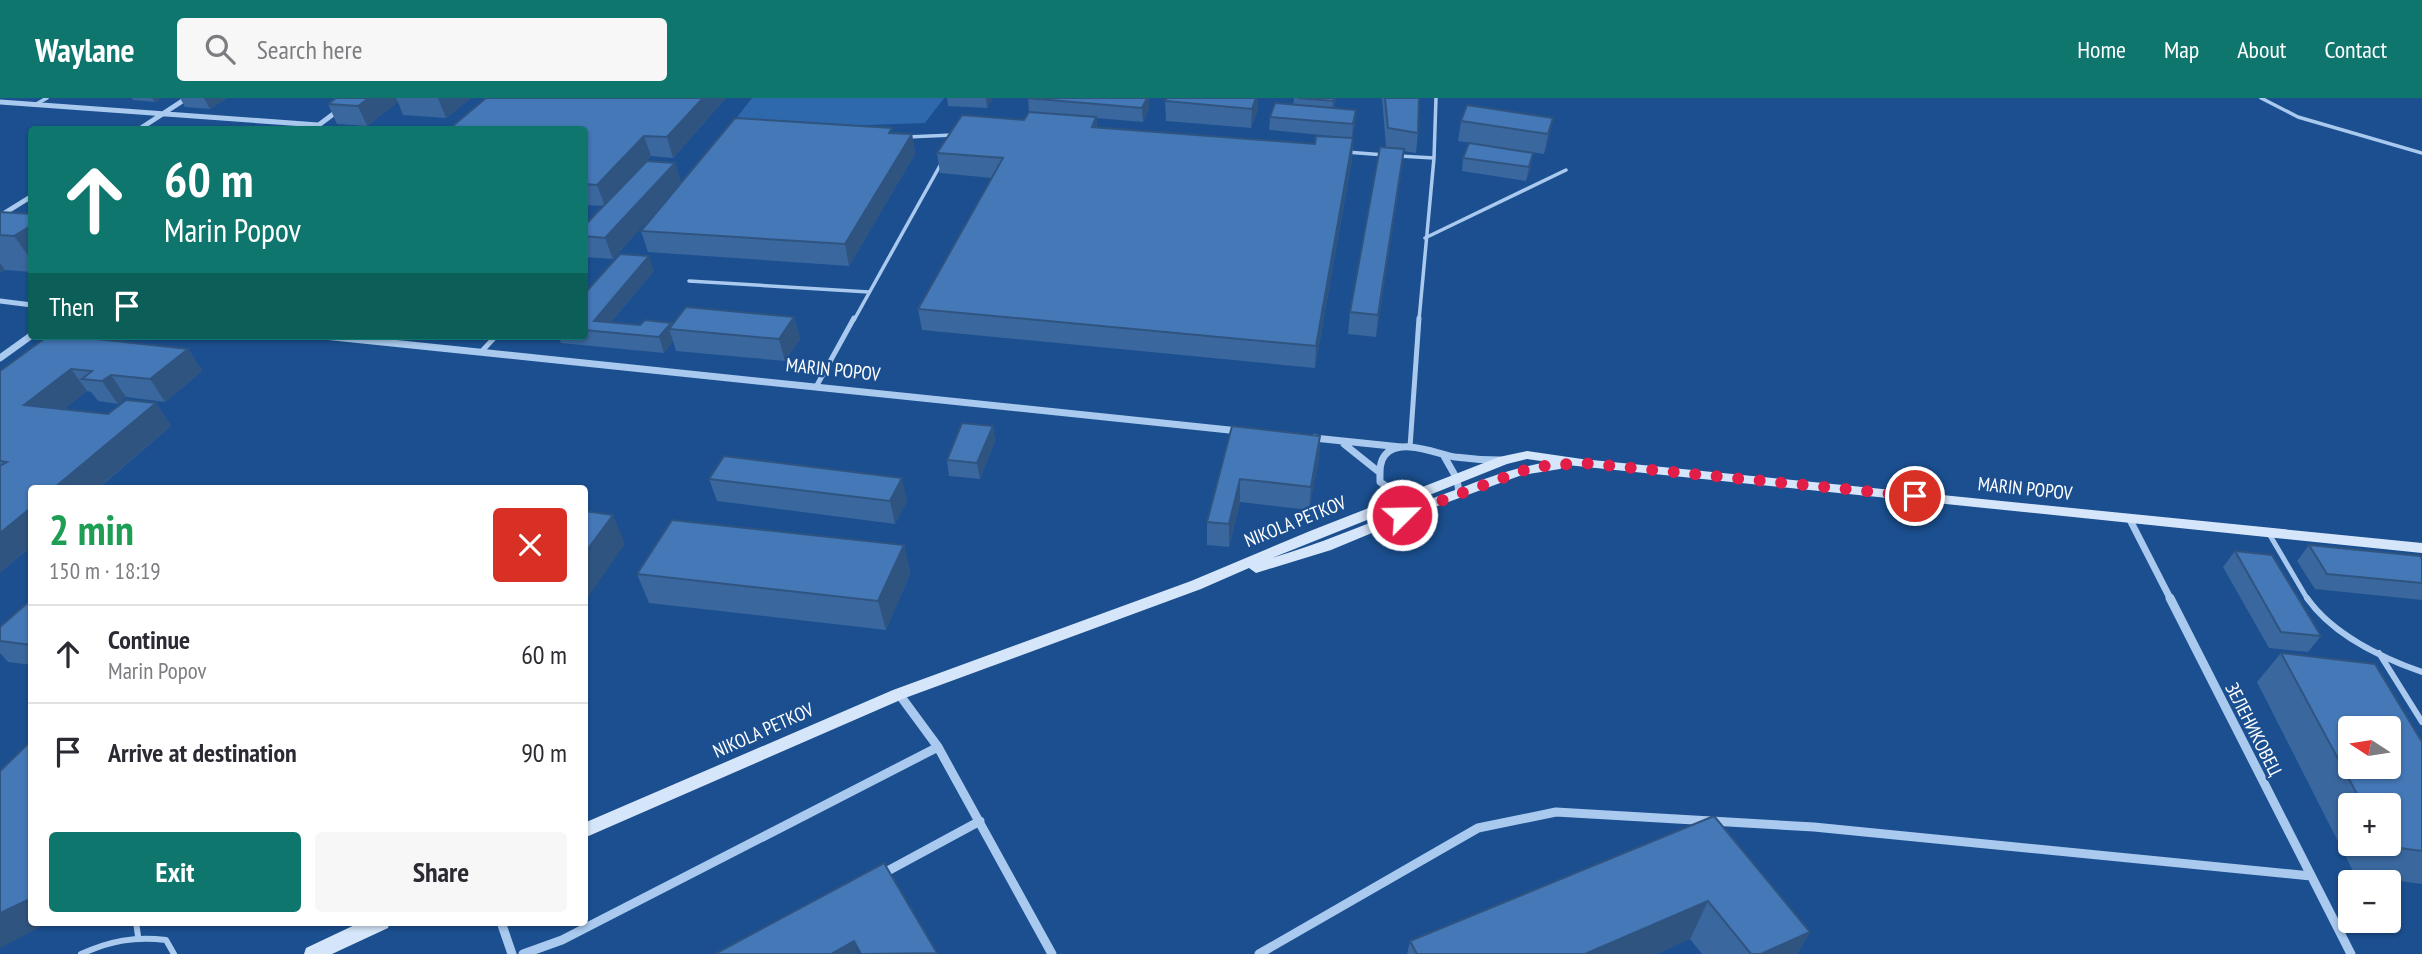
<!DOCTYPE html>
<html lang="en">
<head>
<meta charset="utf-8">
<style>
  body { margin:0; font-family:"PT Sans Narrow",sans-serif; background:#f7f7f7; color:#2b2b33; height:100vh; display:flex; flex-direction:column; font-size:26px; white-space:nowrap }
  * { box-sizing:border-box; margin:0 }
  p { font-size:23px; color:#7c7c81 }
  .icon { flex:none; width:38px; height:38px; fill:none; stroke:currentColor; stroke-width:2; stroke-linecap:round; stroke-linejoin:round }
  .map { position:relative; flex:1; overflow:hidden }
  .side { position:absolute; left:28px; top:387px; width:560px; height:441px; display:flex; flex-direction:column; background:#fff; border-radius:7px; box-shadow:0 2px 5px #0004 }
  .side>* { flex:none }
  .guide { position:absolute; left:28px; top:28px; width:560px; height:214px; border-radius:7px; box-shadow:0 2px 5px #0004; background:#0f766e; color:#fff; overflow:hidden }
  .needle { width:46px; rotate:282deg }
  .buttons { position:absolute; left:2338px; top:618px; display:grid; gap:14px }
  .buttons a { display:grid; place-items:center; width:63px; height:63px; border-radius:7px; background:#fff; box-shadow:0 2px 5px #0004; font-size:35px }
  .pin { position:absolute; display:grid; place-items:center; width:60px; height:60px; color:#fff; margin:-30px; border:4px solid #fff; border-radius:50%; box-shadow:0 2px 7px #0007 }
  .me { position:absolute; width:77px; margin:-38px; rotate:67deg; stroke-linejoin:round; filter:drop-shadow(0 0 5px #0008) }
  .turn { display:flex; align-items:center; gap:24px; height:147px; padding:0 21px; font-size:32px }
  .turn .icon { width:91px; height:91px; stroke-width:2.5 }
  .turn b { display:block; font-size:49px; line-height:60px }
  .then { display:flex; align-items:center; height:66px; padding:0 21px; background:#0003; gap:14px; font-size:26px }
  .round { display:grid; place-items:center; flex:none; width:74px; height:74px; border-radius:7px; background:#f7f7f7 }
  .head { display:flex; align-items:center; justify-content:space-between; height:119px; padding:0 21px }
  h1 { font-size:42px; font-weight:600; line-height:52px; color:#1e9e55 }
  .button { display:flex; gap:14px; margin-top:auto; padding:14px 21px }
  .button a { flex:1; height:80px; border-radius:7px; background:#0f766e; color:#fff; font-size:28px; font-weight:600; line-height:80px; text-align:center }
  .button a+a { background:#f7f7f7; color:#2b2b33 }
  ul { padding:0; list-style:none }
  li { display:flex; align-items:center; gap:21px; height:98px; padding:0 21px; border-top:2px solid #e1e1e2 }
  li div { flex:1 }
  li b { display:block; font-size:26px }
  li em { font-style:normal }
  header { display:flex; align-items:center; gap:42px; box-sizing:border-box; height:98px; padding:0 35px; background:#0f766e; color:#fff }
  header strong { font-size:33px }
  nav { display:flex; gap:38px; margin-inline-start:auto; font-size:24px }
  .search { width:490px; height:63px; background:#f7f7f7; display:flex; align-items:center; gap:18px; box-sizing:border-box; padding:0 24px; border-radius:7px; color:#7c7c81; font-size:26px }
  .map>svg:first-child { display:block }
  .green { fill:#2e69ad }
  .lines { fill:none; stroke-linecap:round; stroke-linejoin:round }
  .lane-far2 { stroke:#a9c9ee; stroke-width:3.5 }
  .lane-far1 { stroke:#a9c9ee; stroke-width:5 }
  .lane { stroke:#a9c9ee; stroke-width:6 }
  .street-far2 { stroke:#a9c9ee; stroke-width:5 }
  .street-far1 { stroke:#a9c9ee; stroke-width:7 }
  .street { stroke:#a9c9ee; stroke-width:9 }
  .secondary { fill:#d6e6fa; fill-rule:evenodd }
  .wall { fill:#3a679d; fill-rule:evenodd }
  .shaded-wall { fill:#305480 }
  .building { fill:#4478b7; stroke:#305480; stroke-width:2; fill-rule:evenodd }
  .route { stroke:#e11d48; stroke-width:12; stroke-dasharray:0 21.6 }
  .labels { text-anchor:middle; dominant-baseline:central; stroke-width:5; stroke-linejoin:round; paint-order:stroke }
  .street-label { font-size:19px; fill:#fff; stroke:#1b4f8f }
</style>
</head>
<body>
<header>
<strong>Waylane</strong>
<div class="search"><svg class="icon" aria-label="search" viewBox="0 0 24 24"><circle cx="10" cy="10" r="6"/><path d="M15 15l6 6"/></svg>Search here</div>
<nav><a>Home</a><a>Map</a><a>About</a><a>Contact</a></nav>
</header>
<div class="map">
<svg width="2422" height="856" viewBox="0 0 2422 856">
  <rect width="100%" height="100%" fill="#1b4f8f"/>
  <path class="green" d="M752 0H944L925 25 727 32Z"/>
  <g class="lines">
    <path class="lane-far2" d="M2261 0 2298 19 2422 55
      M38 5 47 0
      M907 39 953 37
      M1346 54 1385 57
      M1399 58 1434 60
      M1425 140 1566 72
      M689 183 869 194
      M854 222 942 64
      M1419 222 1434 60 1436 0"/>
    <path class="lane-far1" d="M481 254 496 238
      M816 289 854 220
      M1410 349 1419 220
      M2268 434 2308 502"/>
    <path class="lane" d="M2307 500C2332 536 2382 560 2422 574
      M2379 555 2422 624
      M136 824 138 838
      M81 856C110 843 135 838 166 842L174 856"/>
    <path class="street-far2" d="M0 4 318 27
      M316 29 340 11
      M138 32 187 0
      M0 118 32 98
      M0 203 32 207"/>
    <path class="street-far1" d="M324 238 1239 333
      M0 260 32 237
      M1314 340 1401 349
      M1344 346 1379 374
      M1444 358 1457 381 1459 395
      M1427 407 1406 401 1380 384C1380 375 1379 364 1385 357 1400 339 1437 356 1455 359 1470 361 1485 362 1500 362
      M2129 420 2171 502"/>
    <path class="street" d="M2170 500 2351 856
      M899 596 938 649 1052 856
      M882 776 980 723
      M501 824 512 856
      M523 856 562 842 938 649
      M1259 856 1478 730 1556 714 1814 729 2311 778"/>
    <path class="secondary" d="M1527 353 1582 361 2422 445V455L1567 367 1560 371 1522 377 1432 410 1331 452 1256 475 1249 470 1201 491 905 600 584 740V725L893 592 1191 483 1310 433 1499 359ZM1527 361 1548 364C1516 369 1486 380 1455 392 1394 414 1335 441 1272 460L1507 366Z
      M361 824H390L388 830 332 856H304L306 850Z"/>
  </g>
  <path class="wall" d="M132 0H161L155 4 133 2Z
    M180 0H227L210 11 185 9Z
    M336 0H471L446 20 403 17 398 4 367 28 337 26 328 6Z
    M486 0H726L673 60 651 58 624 87 675 65 681 85 893 35 912 36 915 56 849 168 648 154 641 133 677 89 613 161 584 159V128L604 108 584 107V32Z
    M947 0H993L987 10 948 8Z
    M1028 0 1149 10 1143 24 1096 20 1097 29 1315 46 1353 40 1352 61 1315 270 922 232 918 211 992 80 940 75 937 55 1024 22 1029 14Z
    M1294 0H1336L1334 10 1356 12 1355 26 1352 40 1269 32 1270 19 1293 7Z
    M1382 0H1419L1418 35 1416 55 1404 53 1376 239 1348 236 1350 214 1386 49Z
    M1165 3 1258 11 1251 30 1166 23Z
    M1553 20 1549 40 1544 56 1458 43 1461 23Z
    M1463 60 1531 69 1526 83 1462 73Z
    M0 114 32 116V174L5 172 0 175Z
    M654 173 610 225 640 227 671 225 672 228 794 219 800 241 785 263 676 253 673 243 664 255 561 245 558 238H584V196Z
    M188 251 202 273 165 304 126 299 118 306 98 303 91 294 87 293 64 311 108 316 156 305 171 328 0 475V273Z
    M993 328 995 343 980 381 949 378 947 362Z
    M1232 328 1320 338 1319 360 1309 412 1240 404 1229 449 1207 447V424Z
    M709 381 907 403 895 426 717 403Z
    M904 447 910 476 886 532 649 505 637 476Z
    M2309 447 2422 461V502L2315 491 2297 463Z
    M2235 453 2321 538 2308 554 2269 550 2223 469Z
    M32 501V567L8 564 0 555V529Z
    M2281 555 2422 644V786L2355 777 2257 584ZM2350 707H2389V746H2350Z
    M1714 718 1810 834 1797 856H1702L1690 841 1656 856H1407L1410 843Z"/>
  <path class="shaded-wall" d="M152 0H161L155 4Z
    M204 0H227L210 11Z
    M369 0H396L398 4 367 28 358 8Z
    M438 0H471L446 20Z
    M703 0H726L673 60 667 39Z
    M986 0H993L987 10Z
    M1147 0H1149V10L1143 24 1142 10Z
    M1256 0H1258V11L1251 30 1252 11Z
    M1334 0H1336L1332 16 1333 3Z
    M1356 12 1355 26 1352 40 1353 26Z
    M1096 19 1098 39 1092 29Z
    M1553 20 1549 40 1544 56 1548 36Z
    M912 36 915 56 849 168 845 146Z
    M644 38 651 58 605 108 597 87Z
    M1353 40 1352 61 1315 270 1316 248Z
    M1404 51 1402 71 1376 239 1378 217Z
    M1533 55 1531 69 1526 83 1529 69Z
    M675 65 681 85 613 161 605 140Z
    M32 127V163L14 138Z
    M649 158 654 173 602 234 594 223Z
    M0 165 5 172 0 175Z
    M794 219 800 241 785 263 779 241Z
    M671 225 673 231H669L673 243 664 255 659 239Z
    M188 251 202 273 165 304 150 281Z
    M71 271 87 293 41 329 24 307Z
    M111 277 126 299 118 306 102 283Z
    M156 305 171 328 98 390H54Z
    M993 328 995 343 980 381 977 365Z
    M1320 338 1319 360 1309 412 1311 389Z
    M902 380 907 403 895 426 890 403Z
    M1240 381V404L1229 449V426Z
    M32 409V447L0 475V435Z
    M613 417 625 446 588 499 584 491V456Z
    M904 447 910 476 886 532 878 503Z
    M32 800V824H50L0 850V815Z
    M1708 803 1690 841 1656 856H1585Z
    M1810 834 1797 856H1761Z
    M854 843 858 856H831Z"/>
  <path class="building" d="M336 0H369L358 8 328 6Z
    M486 0H703L667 39 644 38 597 87 584 86V32H448Z
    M1027 0H1147L1142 10Z
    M1167 0H1256L1252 11 1165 3Z
    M1298 0H1334L1333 3Z
    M1385 0H1419L1418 35 1388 30Z
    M1275 5 1356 12 1353 26 1270 19Z
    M1467 7 1553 20 1548 36 1461 23Z
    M1029 14 1096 19 1092 29 1315 46 1316 38 1353 40 1316 248 918 211 1003 60 937 55 962 17 1024 22Z
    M735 20 892 30 889 35 912 36 845 146 641 133Z
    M1469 45 1533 55 1529 69 1463 60Z
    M1380 49 1404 51 1378 217 1350 214Z
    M647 63 675 65 605 140 584 138V128Z
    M0 114 32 116V127L14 138 0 137Z
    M620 156 649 158 594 223 640 227 645 222 671 225 659 239 584 232V196Z
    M686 209 794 219 779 241 669 231Z
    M48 238H69L188 251 150 281 111 277 102 283 82 281 92 273 71 271 24 307 108 316 126 302 156 305 54 390H32V409L0 435V368L7 364 0 363V273Z
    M962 325 993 328 977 365 947 362Z
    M1232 328 1320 338 1311 389 1240 381 1229 426 1207 424Z
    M724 358 902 380 890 403 709 381Z
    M584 413 613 417 584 456Z
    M672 422 904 447 878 503 637 476Z
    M2309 447 2420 458 2422 461V485L2327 476Z
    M2235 453 2272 457 2321 538 2281 534Z
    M32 501V547L0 543V529Z
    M2281 555 2375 566 2422 644V753L2385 748 2384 746H2389V707H2363ZM2350 630H2389V668H2350Z
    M32 642V800L0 815V673Z
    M1714 718 1810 834 1761 856H1751L1708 803 1585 856H1417L1410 843Z
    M884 765 937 855 861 856 854 843 831 856H715Z"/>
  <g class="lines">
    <path class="route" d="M1402 417 1533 369 1583 365 1915 398"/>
  </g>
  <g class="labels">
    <g class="street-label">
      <text transform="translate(833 271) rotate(6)">MARIN POPOV</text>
      <text transform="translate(2025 390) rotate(6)">MARIN POPOV</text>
      <text transform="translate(1295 423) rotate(-22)">NIKOLA PETKOV</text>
      <text transform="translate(2254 631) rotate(63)">ЗЕЛЕНИКОВЕЦ</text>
      <text transform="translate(763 632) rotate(-24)">NIKOLA PETKOV</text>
    </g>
  </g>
</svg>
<div class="buttons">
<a><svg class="needle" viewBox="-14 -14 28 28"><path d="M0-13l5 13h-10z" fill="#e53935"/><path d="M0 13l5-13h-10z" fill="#7c7c81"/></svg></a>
<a>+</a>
<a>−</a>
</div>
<div class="pin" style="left:1915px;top:398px;background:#d93025"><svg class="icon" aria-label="arrive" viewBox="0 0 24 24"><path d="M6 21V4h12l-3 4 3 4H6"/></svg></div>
<svg class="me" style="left:1402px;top:417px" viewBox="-20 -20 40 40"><circle r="17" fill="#e11d48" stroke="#fff" stroke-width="3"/><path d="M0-11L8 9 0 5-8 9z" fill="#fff"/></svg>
<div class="guide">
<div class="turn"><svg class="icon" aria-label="ahead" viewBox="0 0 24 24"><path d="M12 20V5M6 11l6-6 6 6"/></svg><div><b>60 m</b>Marin Popov</div></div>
<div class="then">Then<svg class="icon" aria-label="arrive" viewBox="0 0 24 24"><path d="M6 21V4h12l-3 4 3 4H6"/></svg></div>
</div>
<section class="side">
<div class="head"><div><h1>2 min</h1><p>150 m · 18:19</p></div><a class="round" style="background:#d93025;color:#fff"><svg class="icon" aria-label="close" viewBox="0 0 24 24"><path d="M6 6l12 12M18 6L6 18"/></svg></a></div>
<ul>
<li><svg class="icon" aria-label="ahead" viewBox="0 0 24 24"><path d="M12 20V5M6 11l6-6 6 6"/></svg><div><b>Continue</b><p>Marin Popov</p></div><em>60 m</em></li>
<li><svg class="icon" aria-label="arrive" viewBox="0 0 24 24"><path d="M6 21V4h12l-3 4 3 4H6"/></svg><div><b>Arrive at destination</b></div><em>90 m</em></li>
</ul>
<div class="button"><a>Exit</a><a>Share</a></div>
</section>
</div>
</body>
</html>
